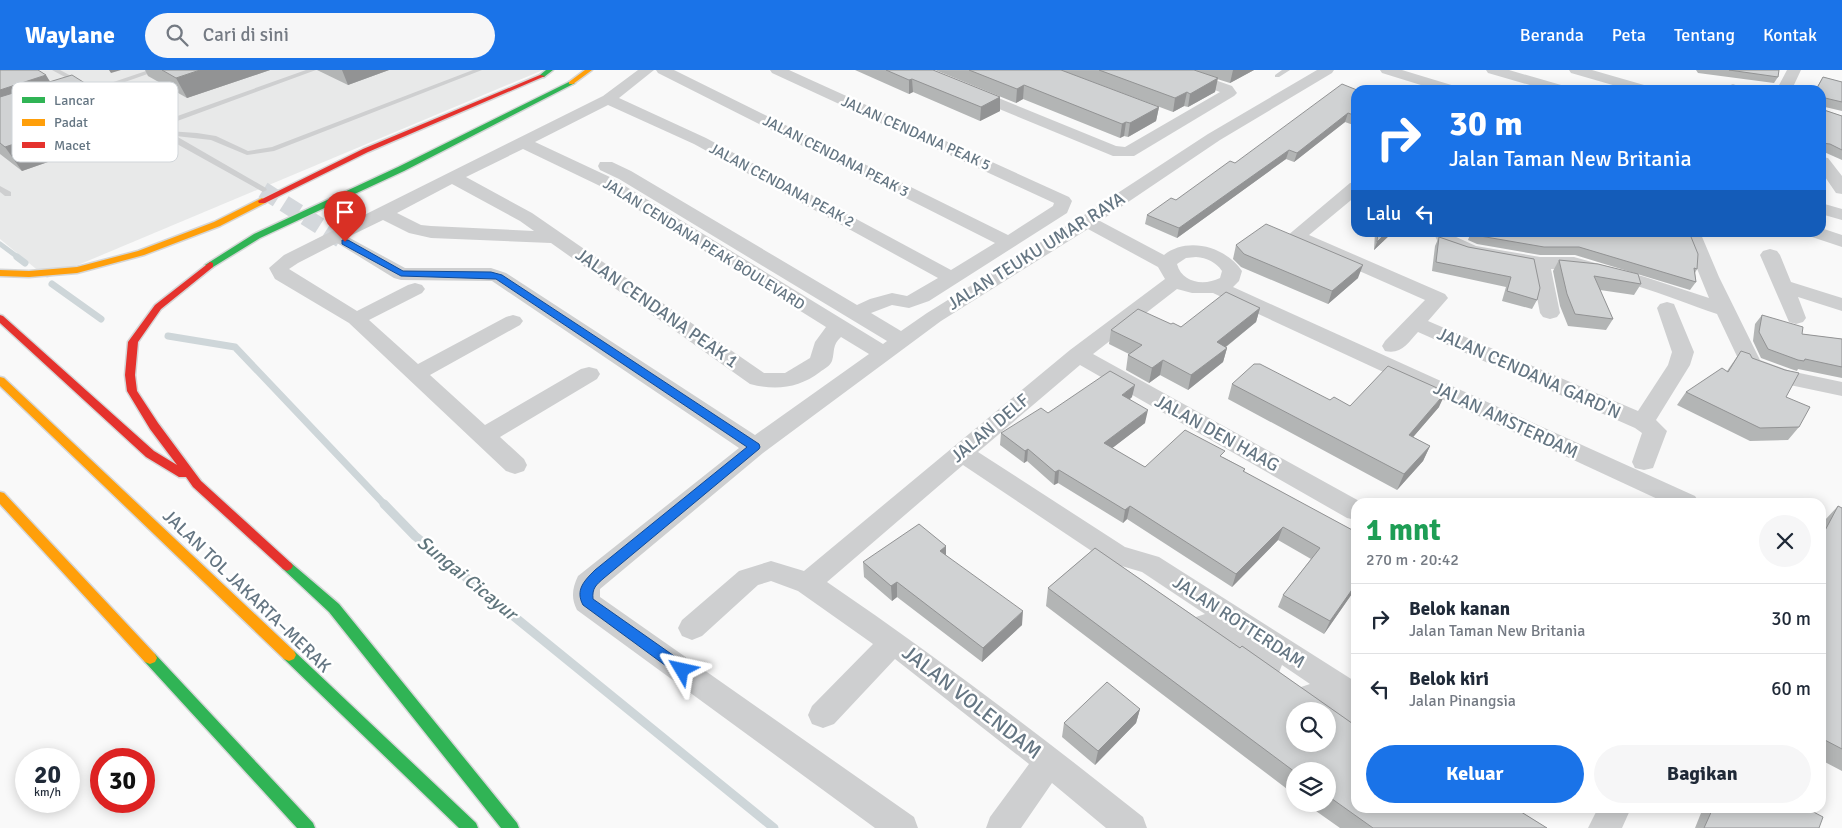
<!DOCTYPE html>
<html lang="id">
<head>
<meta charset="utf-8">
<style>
  body { margin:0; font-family:Signika,sans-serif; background:#f6f6f7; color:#1f2937; height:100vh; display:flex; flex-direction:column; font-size:19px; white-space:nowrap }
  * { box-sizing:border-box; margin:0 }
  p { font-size:16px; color:#747a83 }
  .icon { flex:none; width:28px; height:28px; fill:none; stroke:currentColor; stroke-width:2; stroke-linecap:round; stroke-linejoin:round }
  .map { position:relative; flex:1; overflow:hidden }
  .details { position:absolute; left:1351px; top:428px; width:475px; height:315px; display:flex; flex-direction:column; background:#fff; border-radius:15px; box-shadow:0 2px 12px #0003 }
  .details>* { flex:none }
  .banner { position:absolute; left:1351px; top:15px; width:475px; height:152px; border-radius:15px; box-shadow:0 2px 12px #0003; background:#1a73e8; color:#fff; overflow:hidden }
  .controls { position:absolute; left:1286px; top:632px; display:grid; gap:10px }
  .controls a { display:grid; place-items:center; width:50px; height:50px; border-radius:50%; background:#fff; box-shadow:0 2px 12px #0003; font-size:25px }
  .speed { position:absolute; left:15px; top:678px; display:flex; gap:10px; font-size:25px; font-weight:700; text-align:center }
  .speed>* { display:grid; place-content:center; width:65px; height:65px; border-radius:50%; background:#fff; box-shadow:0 2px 12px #0003; line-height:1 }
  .speed small { font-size:12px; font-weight:400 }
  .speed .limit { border:8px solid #d22; background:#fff; color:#111 }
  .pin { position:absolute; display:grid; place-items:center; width:42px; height:42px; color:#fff; margin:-51px -21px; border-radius:50% 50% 50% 0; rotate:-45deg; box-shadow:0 0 5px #0007 }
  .pin .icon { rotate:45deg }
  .me { position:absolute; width:55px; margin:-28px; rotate:306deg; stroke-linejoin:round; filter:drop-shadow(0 0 4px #0008) }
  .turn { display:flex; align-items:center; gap:18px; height:105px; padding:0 15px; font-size:22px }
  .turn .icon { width:65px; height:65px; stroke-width:2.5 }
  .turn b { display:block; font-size:35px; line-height:42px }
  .then { display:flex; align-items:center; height:48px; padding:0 15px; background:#0003; gap:10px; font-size:19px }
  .round { display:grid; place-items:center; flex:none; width:52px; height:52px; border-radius:26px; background:#f6f6f7 }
  .overview { display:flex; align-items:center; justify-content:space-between; height:85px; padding:0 15px }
  h1 { font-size:30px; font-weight:700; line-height:38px; color:#1e9e55 }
  .primary-button { display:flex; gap:10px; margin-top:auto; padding:10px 15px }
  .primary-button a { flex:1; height:58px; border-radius:30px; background:#1a73e8; color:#fff; font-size:20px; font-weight:700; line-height:58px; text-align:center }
  .primary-button a+a { background:#f6f6f7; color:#1f2937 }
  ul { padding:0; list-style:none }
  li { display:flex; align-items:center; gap:15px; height:70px; padding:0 15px; border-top:1px solid #e0e1e3 }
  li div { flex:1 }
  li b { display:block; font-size:19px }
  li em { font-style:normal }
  header { display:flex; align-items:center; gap:30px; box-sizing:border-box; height:70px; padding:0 25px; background:#1a73e8; color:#fff }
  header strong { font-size:24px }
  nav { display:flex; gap:28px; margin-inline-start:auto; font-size:18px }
  .search { width:350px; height:45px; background:#f6f6f7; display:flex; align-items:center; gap:12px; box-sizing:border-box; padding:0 18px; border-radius:28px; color:#747a83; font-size:19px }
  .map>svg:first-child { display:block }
  .built { fill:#e8e9e9 }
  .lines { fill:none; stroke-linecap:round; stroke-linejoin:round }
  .stream-far2 { stroke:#ced6d9; stroke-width:5 }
  .stream-far1 { stroke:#ced6d9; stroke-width:7 }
  .stream { stroke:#ced6d9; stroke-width:9 }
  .street-tunnel { stroke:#d4d8dc; stroke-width:17; stroke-dasharray:17 8; stroke-linecap:butt }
  .fast-casing { stroke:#d5d6d7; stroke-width:3 }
  .slow-casing { stroke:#d5d6d7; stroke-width:3 }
  .jam-casing { stroke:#d5d6d7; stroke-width:3 }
  .lane { fill:#cecfd0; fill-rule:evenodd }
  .street { fill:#cecfd0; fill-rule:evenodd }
  .fast { fill:#30b455; fill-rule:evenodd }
  .slow { fill:#ff9f0a; fill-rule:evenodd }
  .jam { fill:#e5322d; fill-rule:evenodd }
  .wall { fill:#b3b5b5; fill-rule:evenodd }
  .shaded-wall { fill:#929394 }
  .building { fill:#d0d2d3; stroke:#929394; fill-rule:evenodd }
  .route { fill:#1a73e8; stroke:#114b97 }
  .labels { text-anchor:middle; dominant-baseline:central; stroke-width:5; stroke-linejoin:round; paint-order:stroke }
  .far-street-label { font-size:15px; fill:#657683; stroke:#fff }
  .street-label { font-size:18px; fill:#657683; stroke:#fff }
  .water-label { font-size:19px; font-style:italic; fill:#60757c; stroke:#fff }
  .near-street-label { font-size:21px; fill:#657683; stroke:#fff }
  .key { fill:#fff; stroke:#d1d6da; stroke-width:1 }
  .key-label { font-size:14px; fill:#657683 }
</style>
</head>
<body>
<header>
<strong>Waylane</strong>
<div class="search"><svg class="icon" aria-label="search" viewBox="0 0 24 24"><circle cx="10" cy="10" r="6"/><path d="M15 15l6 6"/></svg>Cari di sini</div>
<nav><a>Beranda</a><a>Peta</a><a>Tentang</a><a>Kontak</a></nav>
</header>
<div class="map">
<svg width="1842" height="758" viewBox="0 0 1842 758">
  <rect width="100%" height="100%" fill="#f9f9f9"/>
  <path class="built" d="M0 0H543L47 208 0 169Z"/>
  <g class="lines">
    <path class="stream-far2" d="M0 174 19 188"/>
    <path class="stream-far1" d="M17 187 25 193
      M52 214 101 249
      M168 266 235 277 385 435"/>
    <path class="stream" d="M384 434 415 466 774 758"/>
    <path class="street-tunnel" d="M263 120 345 172"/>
    <defs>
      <path id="fast" d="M546 0H553L544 7H540V5Z
        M569 12 575 13 404 101 260 168 213 197 210 198 205 195 254 164 398 97Z
        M287 491 291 493 339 534 517 753 519 758H501L329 542 283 499 281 496 283 493Z
        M289 579 294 581 476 753 478 758H459L284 589 282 585 284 581Z
        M150 582 155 584 313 753 315 758H297L145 592 143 588 145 584Z"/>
      <path id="slow" d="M585 0H592L573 14H569V12Z
        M262 128 266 131 265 133 220 156 144 185 77 203 29 207 0 206V200L29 201 77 197 138 181 214 152Z
        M0 307 4 308 294 581 296 585 294 589 289 591 284 589 0 316Z
        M0 422 4 423 155 584 157 588 155 592 150 594 145 592 0 434Z"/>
      <path id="jam" d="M540 5 545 6 368 82 265 133H259L258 131 363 79Z
        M210 192 213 193V197L161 239 138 272 135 305 137 321 158 353 201 411 291 493 293 496 291 499 287 501 283 499 193 417 186 407H179L146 387 0 253V245L3 246 154 381 177 395 150 359 127 321 125 305 128 272 155 235Z"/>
    </defs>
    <use href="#fast" class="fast-casing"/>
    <use href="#slow" class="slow-casing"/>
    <use href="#jam" class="jam-casing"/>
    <path class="lane" d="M52 0H60L84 13 78 14Z
      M149 0H159L85 26 78 24Z
      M306 0H316L161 57 168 61 197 63 216 66 248 81 272 77 473 0H482L274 81 247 85 211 70 176 66 266 118 267 120 263 122 150 59 109 32 116 30 155 54Z
      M1282 0H1290L1279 7H1275V5Z
      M0 116 11 122V126H5L0 122Z"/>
    <path class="street" d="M638 0H654L619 28 706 68 951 200 995 173 658 3 656 0H674L1008 165 1053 136 1054 133 772 3 770 0H789L1069 127 1072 131 1067 143 929 231 909 238 892 235 871 243 901 261 927 243 1081 147 1208 64 1317 0H1334L1332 3 1220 70 1100 151 1164 185C1188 166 1226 177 1242 201L1239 211 1233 217 1695 426 1699 432H1664L1213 223H1192L1177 219 1093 284 1361 432H1356V450L1347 448 1080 295 978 382 1125 477 1159 487 1356 612V668L1345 665 1328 653V641C1311 641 1305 642 1297 626L1301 617 1310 614 1282 595 1278 605 1268 608 1258 605 1196 563 1192 555 1196 547 1205 544 1142 502 1108 492 963 395 827 512C936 586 1040 665 1143 747L1147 758H1106L1052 713 1021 758H986L990 747 1029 694 895 589 834 654 823 658 812 654 808 645 812 636 873 574 798 521 771 511 758 515 702 566 692 570 682 566 678 558 682 550 739 501 771 491 804 501 1070 280 1165 209 1158 197 1088 159 941 251 763 383 600 519V527L914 747 918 758H875L577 540C571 528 572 519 578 506L739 378 492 211 401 210 394 208 337 173 298 193 289 199 357 241 408 215 415 213 422 215 425 219 422 223 369 250 418 294 506 247 513 245 520 247 523 251 520 255 430 305 485 355 581 299 589 297 597 299 600 304 597 309 500 367 524 389 527 395 524 401 515 404 506 401 349 253 275 209 269 198 284 185 603 26ZM608 35 694 74 938 208 907 226 892 223 870 229 857 235 631 101 612 92H600L598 96 600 100 619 109 887 271 883 274 612 108 535 72ZM523 79 600 116 826 257 815 272 810 288 785 303H764L532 143 466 107ZM452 114 520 151 534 161 431 156 421 155 397 143ZM383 150 409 163 431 168 551 173 750 314C776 321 799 318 820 302 824 299 830 296 832 291 835 281 832 275 841 267L869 284 755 365 506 203 491 198H405L348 167ZM1196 187C1207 188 1216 192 1222 201L1220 208C1204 216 1182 213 1177 194L1186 188Z
      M910 0H930L1116 76 1125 77 1220 22 1168 3 1166 0H1187L1232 16 1237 23 1234 26 1134 86H1113L912 3Z
      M1380 0H1402L1458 17 1461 20H1437L1382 3Z
      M1486 0H1509L1568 17 1571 20H1547L1488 3Z
      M1569 0H1592L1651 17 1654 20H1630L1571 3Z
      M1787 0H1801L1793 17 1796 20 1777 19Z
      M1733 14 1738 16 1740 20H1724L1728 16Z
      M1821 87 1828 88 1842 106V124L1836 123 1821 101Z
      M1356 112V126L1309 165 1445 224 1448 228 1428 251 1638 341 1668 295 1672 282 1657 238 1660 234 1667 232 1674 234 1694 282 1690 295 1656 350 1667 361 1653 398 1644 400 1635 398 1632 392 1642 363 1635 358 1418 262C1408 273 1401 285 1385 281L1382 276 1385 271 1425 230 1289 170 1287 166 1350 113Z
      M1821 133 1842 139V150L1821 144Z
      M1821 158 1842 165V177L1809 166 1807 162H1821Z
      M1433 162H1452L1454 166 1476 176 1540 187H1574L1645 207 1709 228 1682 162H1700L1719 207 1760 290 1790 301 1842 312V326L1776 312 1743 299 1717 244C1667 227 1603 199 1551 199L1560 243 1557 247 1550 249 1543 247 1540 243 1531 197 1464 185 1439 174Z
      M1770 179 1777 181 1780 185 1791 212 1842 228V241L1798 227 1806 248 1803 252 1796 254 1789 252 1760 185 1763 181Z
      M1598 738H1631L1622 758H1588Z"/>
    <use href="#fast" class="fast"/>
    <use href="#slow" class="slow"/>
    <use href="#jam" class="jam"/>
  </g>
  <path class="wall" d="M0 0 50 11 137 61 22 101 0 84Z
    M145 0H270L187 28 148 6Z
    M317 0H389L348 15Z
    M855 0H933L1000 27V41L980 51 913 22 909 24Z
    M935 0H1061L1159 37 1156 51 1128 67 1124 66 1120 68 1023 29 1016 33Z
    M1061 0H1254L1230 13 1217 9 1215 22 1188 37 1184 36 1173 42Z
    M1696 0H1779L1778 7 1774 13 1698 3Z
    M1823 7 1842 12V41L1825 37 1824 40 1842 46V90L1824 82H1821V20H1815Z
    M1356 20V56L1345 52 1294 92 1286 89 1177 168 1145 154 1147 145 1176 130 1235 93Z
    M1375 162H1393L1374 180Z
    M1471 162H1689L1697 199 1695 203 1696 212 1690 220 1575 185H1540L1477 174 1468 170Z
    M1439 167 1468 177 1534 189 1537 230 1532 239 1502 231 1506 217 1432 201 1435 176Z
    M1236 175 1358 208 1328 234 1241 197 1233 189Z
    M1559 190 1641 214 1634 225 1600 220 1613 249 1606 260 1568 256 1560 236 1553 201Z
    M1260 238 1256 252 1226 277 1227 278 1223 292 1188 320 1160 305 1149 313 1126 300 1128 285 1129 284 1109 274 1111 260 1171 254 1181 257Z
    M1762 245 1802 264 1842 269V308L1798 299 1797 301 1791 299 1761 288 1753 271 1755 254Z
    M1741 281 1752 288 1786 327 1799 357 1788 370 1750 371 1677 335 1686 322 1727 301Z
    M1232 314 1330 330 1350 336 1439 337 1413 367 1430 376 1423 391 1397 420 1228 329Z
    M1132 327 1130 329 1145 353 1112 378 1145 397 1223 387 1245 399 1244 402 1356 462V518L1324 564 1278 537 1283 525 1311 489 1278 470 1232 517 1127 449 1123 453 1058 413 1054 415 1027 391 1024 393 1000 375 1001 363 1048 343Z
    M1838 436 1842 438V701L1821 690V457L1825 450Z
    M946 476V485L1022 555 982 592 897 527 892 531 864 507 863 492Z
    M1095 478 1240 578 1242 576 1356 656V738H1514L1518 740 1547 758H1340L1306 734H1328V701H1295V725L1046 536 1048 518ZM1295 641H1328V674H1295Z
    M1140 639 1136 653 1095 695 1062 667 1064 653Z
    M1576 738H1584L1581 740Z
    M1703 738H1806L1819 758H1695Z"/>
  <path class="shaded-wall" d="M109 0H121L111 3Z
    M200 0H270L187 28 176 8Z
    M342 0H389L348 15Z
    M1233 0H1254L1230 13Z
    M46 5 60 28 0 48V20Z
    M1218 8 1215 22 1188 37 1190 24Z
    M912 9 913 22 909 24V10Z
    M1024 15 1023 29 1016 33 1017 19Z
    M1187 22 1184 36 1173 42 1175 28Z
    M1000 27V41L980 51 981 37Z
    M123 37 137 61 22 101 5 77Z
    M1159 37 1156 51 1128 67 1130 53Z
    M1348 43 1345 52 1294 92 1297 83Z
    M1126 52 1124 66 1120 68 1122 54Z
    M1289 80 1286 89 1177 168 1179 158Z
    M1387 162H1393L1374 180 1377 172Z
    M1363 195 1358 208 1328 234 1332 221Z
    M1260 238 1256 252 1213 287 1217 272Z
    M1227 278 1223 292 1188 320 1191 305Z
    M1163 290 1160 305 1149 313 1152 298Z
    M1135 315 1132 327 1120 337 1122 325Z
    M1446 322 1439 337 1402 380 1409 365Z
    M1148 340 1145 353 1102 386 1104 373Z
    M1430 376 1423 391 1397 420 1404 404Z
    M1028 379 1027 391 1024 393 1025 381Z
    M1059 400 1058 413 1054 415 1055 402Z
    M1130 436 1127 449 1123 453 1125 440Z
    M1283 457 1278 470 1232 517 1236 504Z
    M946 476V491L940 481Z
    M897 512V527L892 531 891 516Z
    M1356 514V518L1324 564 1330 551Z
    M1023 541 1022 555 982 592 983 578Z
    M1140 639 1136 653 1095 695 1098 681Z"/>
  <path class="building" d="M0 0H38L46 5 0 20Z
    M162 0H200L176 8Z
    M886 0H933L1000 27 981 37 912 9 909 10Z
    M969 0H1061L1159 37 1130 53 1126 52 1122 54 1024 15 1017 19Z
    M1099 0H1194L1218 8 1190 24 1187 22 1175 28Z
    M1729 0H1779L1778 7Z
    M72 5 123 37 5 77 0 73V27Z
    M1823 7 1842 12V32L1825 28 1824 40 1842 46V80L1830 74 1821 73V20H1816Z
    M1342 14 1357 20H1356V46L1348 43 1297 83 1289 80 1179 158 1147 145 1171 128 1176 130 1230 91 1235 93Z
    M1266 154 1363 195 1332 221 1244 184 1236 175Z
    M1378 162H1387L1377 172Z
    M1473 162H1689L1698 184 1697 199 1694 198 1696 212 1579 177H1544L1480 166Z
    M1439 167 1468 177 1534 189 1540 218 1537 230 1507 221 1511 207 1436 192Z
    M1559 190 1598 194 1638 204 1641 214 1594 206 1613 249 1575 244 1567 224Z
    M1226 222 1260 238 1217 272 1227 278 1191 305 1163 290 1152 298 1128 285 1142 275 1111 260 1138 239 1171 254 1173 253 1181 257Z
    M1762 245 1803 257 1802 264 1842 269V297L1805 289 1804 291 1798 290 1768 279 1759 262Z
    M1741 281 1750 284 1752 288 1785 300 1799 303 1786 327 1810 337 1799 357 1760 358 1686 322 1722 298 1728 302Z
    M1254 294H1260L1330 330 1334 327 1350 336 1388 296 1446 322 1409 365 1430 376 1404 404 1232 314Z
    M1110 301 1135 315 1122 325 1148 340 1104 373 1145 397 1185 360 1225 381 1220 386 1245 399 1243 401 1356 462V514L1330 551 1283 525 1320 478 1283 457 1236 504 1130 436 1125 440 1059 400 1055 402 1028 379 1025 381 1001 363 1041 338 1048 343Z
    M1838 436 1842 438V679L1821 668V468Z
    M919 454 946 476 940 481 1023 541 983 578 897 512 891 516 863 492Z
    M1095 478 1240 578 1242 576 1356 656V738H1514L1518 740 1547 758H1373L1328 726V701H1295V702L1048 518ZM1295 641H1328V674H1295Z
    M1107 612 1140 639 1098 681 1064 653Z
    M1713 738H1806L1823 747 1819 758H1704Z"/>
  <path class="route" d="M342 170H348L403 201 491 202 502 205 759 374 760 377 759 379 604 508C596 515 592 518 593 529L687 595 689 600 687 604 682 605 677 604 583 535C575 520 584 511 595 500L747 377 496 209 401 206 342 174Z"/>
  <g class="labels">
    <g class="far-street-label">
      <text transform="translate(916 63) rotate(24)">JALAN CENDANA PEAK 5</text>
      <text transform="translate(836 86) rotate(27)">JALAN CENDANA PEAK 3</text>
      <text transform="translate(782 115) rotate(28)">JALAN CENDANA PEAK 2</text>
      <text transform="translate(704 174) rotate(32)">JALAN CENDANA PEAK BOULEVARD</text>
    </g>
    <g class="street-label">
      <text transform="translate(1036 181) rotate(-32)">JALAN TEUKU UMAR RAYA</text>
      <text transform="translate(657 238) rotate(35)">JALAN CENDANA PEAK 1</text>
      <text transform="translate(1529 303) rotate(24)">JALAN CENDANA GARD'N</text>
      <text transform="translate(1506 350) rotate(25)">JALAN AMSTERDAM</text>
      <text transform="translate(990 358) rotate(-40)">JALAN DELF</text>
      <text transform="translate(1217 363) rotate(29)">JALAN DEN HAAG</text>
      <text transform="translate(247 521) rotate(44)">JALAN TOL JAKARTA–MERAK</text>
      <text transform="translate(1239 552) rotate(33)">JALAN ROTTERDAM</text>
    </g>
    <g class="water-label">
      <text transform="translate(467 508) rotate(39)">Sungai Cicayur</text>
    </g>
    <g class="near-street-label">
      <text transform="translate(972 632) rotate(38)">JALAN VOLENDAM</text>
    </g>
  </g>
  <rect x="12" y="12" width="166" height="80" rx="8" class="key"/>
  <rect x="22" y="27" width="23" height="6" fill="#30b455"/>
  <rect x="22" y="49" width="23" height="7" fill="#ff9f0a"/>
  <rect x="22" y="72" width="23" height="6" fill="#e5322d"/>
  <g class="key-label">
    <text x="54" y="35">Lancar</text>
    <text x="54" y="57">Padat</text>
    <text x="54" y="80">Macet</text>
  </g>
</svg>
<div class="controls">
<a><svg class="icon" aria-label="search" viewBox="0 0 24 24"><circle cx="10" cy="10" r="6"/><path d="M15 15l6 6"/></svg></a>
<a><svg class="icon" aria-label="layers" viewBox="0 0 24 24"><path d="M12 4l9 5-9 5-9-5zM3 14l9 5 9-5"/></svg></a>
</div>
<div class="speed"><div>20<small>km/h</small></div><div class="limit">30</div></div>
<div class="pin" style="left:345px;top:172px;background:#d93025"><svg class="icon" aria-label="arrive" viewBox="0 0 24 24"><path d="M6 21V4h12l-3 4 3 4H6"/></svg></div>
<svg class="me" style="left:682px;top:600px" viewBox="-20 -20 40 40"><path d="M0-17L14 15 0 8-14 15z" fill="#1a73e8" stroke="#fff" stroke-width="4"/></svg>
<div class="banner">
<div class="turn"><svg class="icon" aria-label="right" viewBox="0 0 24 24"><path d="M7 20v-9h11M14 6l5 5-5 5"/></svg><div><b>30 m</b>Jalan Taman New Britania</div></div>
<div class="then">Lalu<svg class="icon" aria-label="left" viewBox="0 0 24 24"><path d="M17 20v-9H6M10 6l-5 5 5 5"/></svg></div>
</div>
<section class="details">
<div class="overview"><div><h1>1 mnt</h1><p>270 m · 20:42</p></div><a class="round"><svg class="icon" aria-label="close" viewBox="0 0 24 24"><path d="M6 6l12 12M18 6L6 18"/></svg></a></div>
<ul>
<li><svg class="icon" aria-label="right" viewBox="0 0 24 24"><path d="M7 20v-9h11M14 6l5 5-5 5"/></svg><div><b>Belok kanan</b><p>Jalan Taman New Britania</p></div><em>30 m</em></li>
<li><svg class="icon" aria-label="left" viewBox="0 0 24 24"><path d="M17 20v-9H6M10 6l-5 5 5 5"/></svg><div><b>Belok kiri</b><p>Jalan Pinangsia</p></div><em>60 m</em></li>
</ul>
<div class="primary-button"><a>Keluar</a><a>Bagikan</a></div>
</section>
</div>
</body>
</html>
